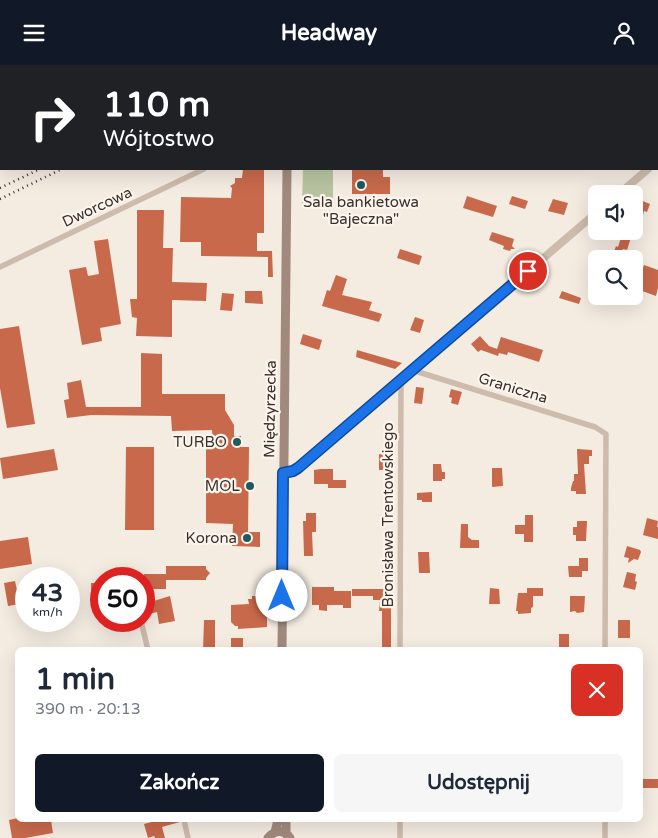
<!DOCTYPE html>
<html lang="pl">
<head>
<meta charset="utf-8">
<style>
  body { margin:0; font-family:"Varela Round",sans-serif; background:#f6f6f7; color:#1f2937; height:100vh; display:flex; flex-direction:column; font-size:19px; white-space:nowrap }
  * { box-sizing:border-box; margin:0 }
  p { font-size:16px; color:#747a83 }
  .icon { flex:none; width:28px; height:28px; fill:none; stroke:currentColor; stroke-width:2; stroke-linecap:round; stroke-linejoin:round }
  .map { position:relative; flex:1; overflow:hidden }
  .panel { position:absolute; left:15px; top:582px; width:628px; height:175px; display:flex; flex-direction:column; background:#fff; border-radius:8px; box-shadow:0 5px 20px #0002 }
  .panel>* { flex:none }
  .hud { position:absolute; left:0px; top:0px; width:659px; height:105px; box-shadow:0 5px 20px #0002; background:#202124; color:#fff; overflow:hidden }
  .fabs { position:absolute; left:588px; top:120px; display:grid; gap:10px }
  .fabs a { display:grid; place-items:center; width:55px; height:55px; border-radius:8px; background:#fff; box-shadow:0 5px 20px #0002; font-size:25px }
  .speed { position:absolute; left:15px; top:502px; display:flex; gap:10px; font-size:25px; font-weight:700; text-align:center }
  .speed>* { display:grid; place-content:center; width:65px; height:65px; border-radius:50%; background:#fff; box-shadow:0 5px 20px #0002; line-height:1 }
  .speed small { font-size:12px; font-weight:400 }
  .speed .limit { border:8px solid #d22; background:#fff; color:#111 }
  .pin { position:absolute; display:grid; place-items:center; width:42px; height:42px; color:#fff; margin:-21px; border:2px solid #fff; border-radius:50%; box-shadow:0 1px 5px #0007 }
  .me { position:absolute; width:55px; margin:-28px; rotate:0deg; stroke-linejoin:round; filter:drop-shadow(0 0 4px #0008) }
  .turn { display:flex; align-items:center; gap:18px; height:105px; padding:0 20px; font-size:22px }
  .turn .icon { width:65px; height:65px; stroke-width:2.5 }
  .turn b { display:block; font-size:35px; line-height:42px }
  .round { display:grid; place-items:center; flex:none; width:52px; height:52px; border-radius:8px; background:#f6f6f7 }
  .summary { display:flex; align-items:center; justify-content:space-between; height:85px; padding:0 20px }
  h1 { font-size:30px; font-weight:800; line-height:38px }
  .action { display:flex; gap:10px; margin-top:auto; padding:10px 20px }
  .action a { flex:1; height:58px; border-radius:8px; background:#111827; color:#fff; font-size:20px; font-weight:800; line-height:58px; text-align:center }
  .action a+a { background:#f6f6f7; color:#1f2937 }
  header { display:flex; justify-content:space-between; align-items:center; height:65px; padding:0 20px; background:#111827; color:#fff; font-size:22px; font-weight:800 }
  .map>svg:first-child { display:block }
  .green { fill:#b8c4a0 }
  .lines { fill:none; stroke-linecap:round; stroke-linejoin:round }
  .stream { stroke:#7fb0b2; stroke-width:2.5 }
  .building { fill:#c8694b }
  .secondary-tunnel { stroke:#cfc6bd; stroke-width:9; stroke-dasharray:9 4.5; stroke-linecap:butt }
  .minor { stroke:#cdbbac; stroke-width:5.5 }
  .tertiary { stroke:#cdbbac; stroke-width:8 }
  .secondary { stroke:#a18a7d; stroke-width:9 }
  .rail { stroke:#3b302b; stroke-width:2.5; stroke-dasharray:1 4; stroke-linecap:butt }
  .route-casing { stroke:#114b97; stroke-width:12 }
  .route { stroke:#1a73e8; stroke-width:9 }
  .poi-dot { fill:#1f5a5e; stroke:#fbf5ee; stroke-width:2 }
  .labels { text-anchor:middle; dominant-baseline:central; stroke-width:4.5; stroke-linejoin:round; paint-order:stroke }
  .poi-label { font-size:15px; fill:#3b302b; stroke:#fbf5ee; text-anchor:end }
  .street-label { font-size:15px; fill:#3b302b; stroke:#fbf5ee }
</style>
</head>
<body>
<header><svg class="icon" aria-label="menu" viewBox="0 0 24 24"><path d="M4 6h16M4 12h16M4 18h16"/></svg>Headway<svg class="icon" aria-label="person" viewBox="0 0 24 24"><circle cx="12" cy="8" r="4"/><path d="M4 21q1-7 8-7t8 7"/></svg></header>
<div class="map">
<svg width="658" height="773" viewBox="0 0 658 773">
  <rect width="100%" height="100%" fill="#f4ebe1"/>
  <path class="green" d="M303 104H333V133L302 139Z"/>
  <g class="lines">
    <path class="stream" d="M333 1 336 0"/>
  </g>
  <path class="building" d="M243 104H264V168H257V186H272L273 212H268V192L201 191V177H180L181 132 231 133 232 123 230 121 235 118V113H242Z
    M352 104H383V112H390V129H352Z
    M467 131 497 141 493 152 463 143Z
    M512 131 528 136 525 144 509 139Z
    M553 134 568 138 564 150 548 146Z
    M638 134 650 139 647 147 644 146 643 150 634 146Z
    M137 145H164L163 183H173L172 217 207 218 206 236 172 235V272L136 271 137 253 132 252 130 234H137Z
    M623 166H633L627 185 623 184 620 194 612 192 616 181 618 182Z
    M492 167 514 174 512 181 515 184H511L510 186 503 184 504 181 489 175Z
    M108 174 121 259 100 263 102 276 82 280 69 205 86 202 88 211 99 209 94 176Z
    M400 184 422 191 419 200 397 193Z
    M644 200 658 205V223L656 231 634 223V212L639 213Z
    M336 210 347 214 342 230 372 237 369 245 382 249 379 257 322 241 327 225 330 226Z
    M245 226H262L263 239 245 238Z
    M562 226 581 233 579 239 559 233Z
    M222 228 234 229 232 246 220 245Z
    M415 252 424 255 420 268 410 265Z
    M19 261 35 359 7 363 0 323V264Z
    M303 269 322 275 319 285 300 279Z
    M480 271 489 281 497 284 501 272 543 285 539 297 508 287 507 290 499 288 498 291 481 285 478 287 471 279Z
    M357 285 402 298 395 304 356 292Z
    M141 288 162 289V329H225V345L234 360V371H241V382H249L248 467H260V482L232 481 233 459 206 458V382H213L212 365 172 366 171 351 91 350 67 353 64 335 69 334 67 318 81 315 86 342H141Z
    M416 322 424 323 422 339 414 338Z
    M451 324 462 327 458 340 451 338 452 333 449 332Z
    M126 382H154V465H125Z
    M54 384 58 405 3 414 0 393Z
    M577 384 592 385V391H589V399H584L586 429H576V426H571V423L573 416H574V409H578Z
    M379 389 390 391V396H388V405H379Z
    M433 399H441L442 407H445V414H442V416H433Z
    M492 403H502L503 421 492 422Z
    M321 404H333V415H346V423H328V419H314V405Z
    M432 427V437H422V435H417V428Z
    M306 448H316V467H312L313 491H304L303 456H306Z
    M525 450H533V477H524V469H515V460H525Z
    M647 453 658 456 657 462H658V474L643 470Z
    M577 456H587L586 476H576V470H573V462H577Z
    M461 459H468V472L472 475H479V483H460Z
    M28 472 32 499 0 504V476Z
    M627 481 640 485 641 487 638 495 634 494 628 498 629 493 624 492Z
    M418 487H429L430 508H419Z
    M579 493H588V506H582V512H569L568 501H579Z
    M166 501H206V504L210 508 206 513V515H166V524H144V509H166Z
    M627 507 636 509 635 516 637 517 635 525 623 522Z
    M15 516 20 539 8 541 4 518Z
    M91 518H101V532H91Z
    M312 522H334V526H351V543H343V540H327V546L319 545V540H312Z
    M490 523 499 524 500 539H489Z
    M527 523H543V531H533V542L531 543V548L518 549V546H516L518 528H527Z
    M352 524H391V582H382V546H379L380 535H373V531H352Z
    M170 531 175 556 159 559 157 547 150 549 147 538Z
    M252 531H262L263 549H267V562L238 564V561H235L231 557V540L249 539 248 534H252Z
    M570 531H585L584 547 577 548 575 546 570 547Z
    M204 555H215V585H203Z
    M618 555H630V573H618Z
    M559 569H569V583H559Z
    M231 573H243V584L231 583Z
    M640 714H658V723H640Z
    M18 753V755H51L53 768 25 773H12L9 755Z
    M159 755H179L180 757 162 762 165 773H155L154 771 148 773 144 759Z"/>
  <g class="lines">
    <path class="secondary-tunnel" d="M287 1V0"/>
    <path class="minor" d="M0 202 204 104
      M412 305 595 362 606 369 605 585
      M141 556 148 585
      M400 585 401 315
      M184 755 188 773
      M400 773V755
      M605 773V755"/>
    <path class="tertiary" d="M658 96V95
      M619 129 648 104
      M283 408 293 406 298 403 596 148"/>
    <path class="secondary" d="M282 585 287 104
      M275 767 278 755
      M286 769V755
      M268 773C274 765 284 764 290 773"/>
    <path class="rail" d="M68 1 73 0
      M81 1 84 0
      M96 1 100 0
      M210 1 213 0
      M222 1 225 0
      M237 1 240 0
      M251 1 254 0
      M265 1 267 0
      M0 35 1 34
      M0 102H1
      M0 123 40 104
      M0 134 62 104"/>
  </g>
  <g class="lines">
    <defs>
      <path id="route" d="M282 531 283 408 293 406 298 403 528 206"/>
    </defs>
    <use href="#route" class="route-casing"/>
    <use href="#route" class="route"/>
  </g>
  <g class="poi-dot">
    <circle cx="361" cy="120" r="5"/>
    <circle cx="237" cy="377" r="5"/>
    <circle cx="250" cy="421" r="5"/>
    <circle cx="247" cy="473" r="5"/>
  </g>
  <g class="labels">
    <g class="poi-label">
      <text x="361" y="137" text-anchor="middle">Sala bankietowa<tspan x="361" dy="17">"Bajeczna"</tspan></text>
      <text x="227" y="377">TURBO</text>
      <text x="240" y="421">MOL</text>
      <text x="237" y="473">Korona</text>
    </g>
    <g class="street-label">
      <text transform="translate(97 142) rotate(-25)">Dworcowa</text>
      <text transform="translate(513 323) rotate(17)">Graniczna</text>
      <text transform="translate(270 344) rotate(-89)">Międzyrzecka</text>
      <text transform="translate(388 450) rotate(-90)">Bronisława Trentowskiego</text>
    </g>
  </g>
</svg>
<div class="fabs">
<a><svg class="icon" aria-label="sound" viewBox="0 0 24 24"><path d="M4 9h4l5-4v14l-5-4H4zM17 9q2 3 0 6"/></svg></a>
<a><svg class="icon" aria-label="search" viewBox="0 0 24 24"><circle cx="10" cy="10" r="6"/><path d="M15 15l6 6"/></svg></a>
</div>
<div class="speed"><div>43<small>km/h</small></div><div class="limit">50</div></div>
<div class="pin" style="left:528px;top:206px;background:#d93025"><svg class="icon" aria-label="arrive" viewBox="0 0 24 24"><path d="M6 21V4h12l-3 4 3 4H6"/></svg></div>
<svg class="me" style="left:282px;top:531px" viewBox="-20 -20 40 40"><circle r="19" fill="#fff"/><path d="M0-13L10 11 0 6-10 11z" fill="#1a73e8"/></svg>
<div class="hud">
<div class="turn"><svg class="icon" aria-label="right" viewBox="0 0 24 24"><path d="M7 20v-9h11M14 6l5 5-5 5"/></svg><div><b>110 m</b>Wójtostwo</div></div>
</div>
<section class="panel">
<div class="summary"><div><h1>1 min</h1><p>390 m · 20:13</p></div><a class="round" style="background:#d93025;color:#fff"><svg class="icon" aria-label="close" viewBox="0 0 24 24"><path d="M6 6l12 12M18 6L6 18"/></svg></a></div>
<div class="action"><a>Zakończ</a><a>Udostępnij</a></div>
</section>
</div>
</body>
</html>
